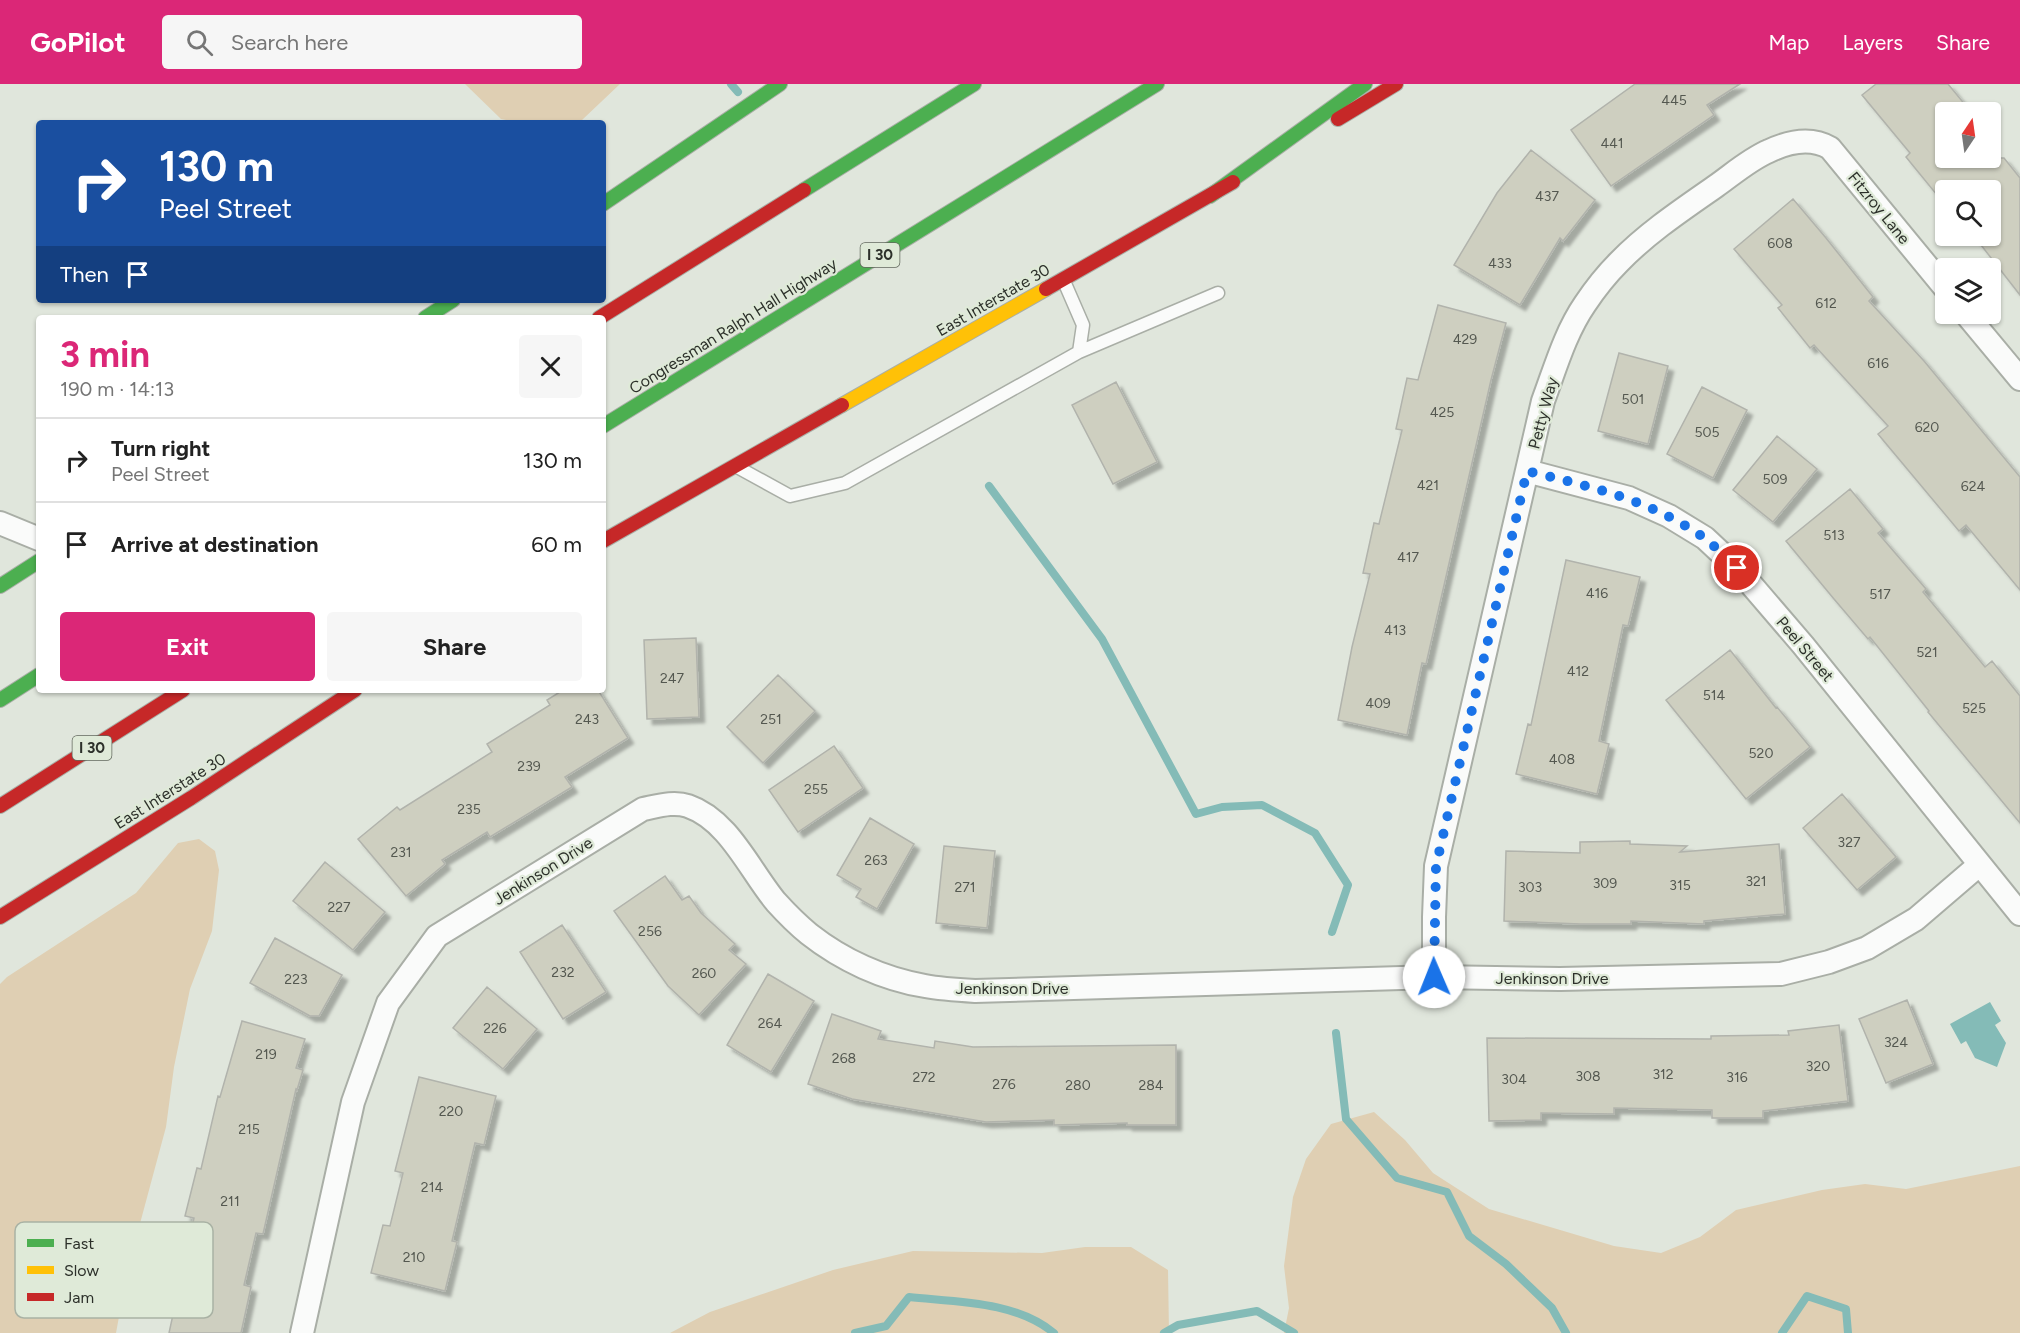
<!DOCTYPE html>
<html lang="en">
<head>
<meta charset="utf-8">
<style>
  body { margin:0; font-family:Figtree,sans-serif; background:#f6f6f6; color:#222; height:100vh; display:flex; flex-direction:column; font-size:22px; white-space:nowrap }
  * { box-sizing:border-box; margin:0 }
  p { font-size:20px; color:#767676 }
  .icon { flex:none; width:33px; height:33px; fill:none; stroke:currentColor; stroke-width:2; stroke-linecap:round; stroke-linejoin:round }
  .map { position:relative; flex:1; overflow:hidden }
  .details { position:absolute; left:36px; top:231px; width:570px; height:378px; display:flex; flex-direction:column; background:#fff; border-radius:6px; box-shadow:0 2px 4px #0004 }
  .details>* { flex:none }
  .top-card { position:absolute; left:36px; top:36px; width:570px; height:183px; border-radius:6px; box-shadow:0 2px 4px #0004; background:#1a4fa0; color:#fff; overflow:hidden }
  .needle { width:39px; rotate:13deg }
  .fabs { position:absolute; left:1935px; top:18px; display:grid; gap:12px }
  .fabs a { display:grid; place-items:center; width:66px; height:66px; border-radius:6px; background:#fff; box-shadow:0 2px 4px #0004; font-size:30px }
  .pin { position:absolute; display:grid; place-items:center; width:51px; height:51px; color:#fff; margin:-26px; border:3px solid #fff; border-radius:50%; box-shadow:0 2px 6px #0007 }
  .me { position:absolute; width:66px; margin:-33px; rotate:359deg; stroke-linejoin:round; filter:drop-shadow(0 0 4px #0008) }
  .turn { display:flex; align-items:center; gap:21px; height:126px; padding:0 24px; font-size:27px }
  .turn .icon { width:78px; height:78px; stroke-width:2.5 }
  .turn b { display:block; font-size:42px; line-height:51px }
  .then { display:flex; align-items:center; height:57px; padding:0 24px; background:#0003; gap:12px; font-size:22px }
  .round { display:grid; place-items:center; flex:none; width:63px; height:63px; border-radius:6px; background:#f6f6f6 }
  .headline { display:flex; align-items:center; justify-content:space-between; height:102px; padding:0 24px }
  h1 { font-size:36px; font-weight:700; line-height:45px; color:#db2777 }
  .cta { display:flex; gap:12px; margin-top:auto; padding:12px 24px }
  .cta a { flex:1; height:69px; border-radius:6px; background:#db2777; color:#fff; font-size:24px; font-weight:700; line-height:69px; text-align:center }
  .cta a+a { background:#f6f6f6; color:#222 }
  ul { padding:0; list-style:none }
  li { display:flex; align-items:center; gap:18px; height:84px; padding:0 24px; border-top:2px solid #e0e0e0 }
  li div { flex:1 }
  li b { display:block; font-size:22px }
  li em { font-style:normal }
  header { display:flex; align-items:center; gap:36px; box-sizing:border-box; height:84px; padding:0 30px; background:#db2777; color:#fff }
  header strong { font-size:28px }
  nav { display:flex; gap:33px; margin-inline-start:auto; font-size:21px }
  .search { width:420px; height:54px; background:#f6f6f6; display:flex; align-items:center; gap:15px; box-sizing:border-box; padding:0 21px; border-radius:6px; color:#767676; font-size:22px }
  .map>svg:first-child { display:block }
  .green { fill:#dfcfb3 }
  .water { fill:#84bbb7 }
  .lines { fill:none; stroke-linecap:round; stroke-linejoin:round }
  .stream { stroke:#84bbb7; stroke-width:8 }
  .building { fill:#cecfc0; stroke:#b1b3ac; stroke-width:1.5; filter:url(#shadow) }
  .lane-casing { stroke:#a9aea6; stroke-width:15 }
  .street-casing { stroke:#a9aea6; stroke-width:26 }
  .fast-casing { stroke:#a9aea6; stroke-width:16 }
  .slow-casing { stroke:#a9aea6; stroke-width:16 }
  .jam-casing { stroke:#a9aea6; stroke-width:16 }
  .lane { stroke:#fafbfa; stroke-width:12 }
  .street { stroke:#fafbfa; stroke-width:22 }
  .fast { stroke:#4caf50; stroke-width:14 }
  .slow { stroke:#ffc107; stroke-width:14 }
  .jam { stroke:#c62828; stroke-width:14 }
  .route { stroke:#1a73e8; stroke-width:10; stroke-dasharray:0 18 }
  .labels { text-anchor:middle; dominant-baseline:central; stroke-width:4.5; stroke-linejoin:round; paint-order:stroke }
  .number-label { font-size:14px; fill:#545850 }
  .shield { fill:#dfead8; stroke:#62685e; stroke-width:1.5 }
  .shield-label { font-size:15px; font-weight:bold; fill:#2c302a }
  .street-label { font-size:16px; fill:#2c302a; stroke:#dfead8 }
  .key { fill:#dfead8; stroke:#a9b2a4; stroke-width:1.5 }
  .key-label { font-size:16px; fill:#2c302a }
</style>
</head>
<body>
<header>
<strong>GoPilot</strong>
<div class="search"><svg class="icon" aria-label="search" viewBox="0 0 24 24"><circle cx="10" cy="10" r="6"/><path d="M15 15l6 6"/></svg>Search here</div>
<nav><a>Map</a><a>Layers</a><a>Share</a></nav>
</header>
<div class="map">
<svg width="2020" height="1249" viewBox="0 0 2020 1249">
  <defs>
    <filter id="shadow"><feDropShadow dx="5.5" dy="5.5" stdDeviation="1.5" flood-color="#0004"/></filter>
  </defs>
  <rect width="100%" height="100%" fill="#e0e6dc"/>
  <path class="green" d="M465 0H620L582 36 561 39H523L501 35Z
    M199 755 215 767 219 786 212 847 190 905 174 983 166 1043 128 1184 116 1249H0V900L7 893 136 809 178 759Z
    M1374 1028 1405 1056 1433 1089 1489 1125 1614 1162 1661 1169 1700 1153 1736 1126 1822 1106 1865 1100 1906 1105 2020 1082V1249H1284L1289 1224 1284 1182 1293 1113 1306 1075 1331 1040Z
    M1085 1163H1131L1168 1186 1169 1249H670L710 1228 833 1186 913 1167 1042 1169Z"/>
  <path class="water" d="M1990 918 2001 937 1995 941 2006 959 1997 983 1975 974 1966 957 1961 960 1950 940Z"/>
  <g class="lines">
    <path class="stream" d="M731 0 738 8
      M989 402 1102 555 1196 730 1222 723 1262 721 1315 749 1348 801 1332 848
      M1336 949 1346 1035 1397 1094 1447 1108 1469 1152 1506 1180 1552 1224 1566 1249
      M855 1249 886 1242 909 1213C957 1218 1015 1217 1054 1249
      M1164 1249 1178 1241 1257 1227 1294 1249
      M1782 1249 1807 1212 1846 1225 1848 1249"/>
  </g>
  <path class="building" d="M1635 0H1740L1707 21 1714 31 1611 102 1571 46Z
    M1876 0H1948L1971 28H1946V74H2004L2020 94V211L1974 152H1990V106H1942L1937 111 1906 73 1910 69 1862 11Z
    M1531 66 1595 116 1563 157 1560 154 1520 221 1454 181 1497 109Z
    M1793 115 1826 154 1873 213 1869 217 1924 277 2020 393V506L1966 441 1959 447 1878 350 1888 342 1814 261 1810 264 1778 224 1782 221 1734 165Z
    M1438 221 1506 239 1491 296 1426 580 1422 579 1407 651 1338 636 1352 563 1370 490 1363 489 1374 439 1379 440 1402 346 1396 345 1407 294 1418 296Z
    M1619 269 1668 282 1648 360 1598 347Z
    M1116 298 1157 378 1113 400 1072 321Z
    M1702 303 1747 326 1713 394 1667 370Z
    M1777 352 1817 385 1773 438 1733 406Z
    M1850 405 1883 445 1878 449 1926 505 1923 508 1985 583 1992 577 2020 612V739L1928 628 1929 627 1870 553 1868 555 1834 515 1786 457Z
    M1566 476 1640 493 1628 542 1623 541 1599 657 1609 660 1597 710 1516 690 1528 640 1531 641Z
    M696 554 699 633 647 635 644 556Z
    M1730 566 1776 624 1777 623 1810 663 1746 715 1666 616Z
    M778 591 815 627 763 679 727 643Z
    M563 606H598L628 654 565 693 572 703 490 753 487 748 442 776 445 780 406 812 358 755 397 723 400 726 492 668 487 660 550 621 547 616Z
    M834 662 863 704 798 748 769 706Z
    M1842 710 1896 773 1857 806 1803 744Z
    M870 734 914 760 877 825 856 813 861 805 837 791Z
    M1630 757V760L1687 762 1680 768 1779 760 1785 830 1704 837V840L1631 837V840H1580L1504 837 1506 767 1580 769V758Z
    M944 762 995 767 987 844 936 839Z
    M325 778 385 828 353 866 293 817Z
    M665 792 682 816 689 812 701 829 735 860 729 866 746 880 699 931 668 902 614 827Z
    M562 841 606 908 563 935 520 868Z
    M275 854 342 891 319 932H310L250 899Z
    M768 890 814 917 771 988 727 961Z
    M487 903 537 945 503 985 453 944Z
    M1907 916 1933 980 1886 999 1859 935Z
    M832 930 881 947 878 955 934 964 935 957 973 963 1176 961V1041H1127V1039L1054 1041V1036L986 1038 852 1015 808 1000Z
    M242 937 305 955 296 984 303 986 297 1006 296 1005 263 1150 256 1149 244 1201 251 1203 241 1249H169L194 1134 185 1132 197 1084 201 1085 218 1012 220 1013Z
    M1839 941 1848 1017 1763 1027V1034H1712V1026L1614 1024V1030L1541 1029V1036L1489 1037 1487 954 1711 955V952L1789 951 1788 947Z
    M419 993 496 1012 484 1061 475 1059 452 1157 457 1158 445 1207 371 1189 383 1141 390 1142 403 1089 395 1087Z"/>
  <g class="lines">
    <defs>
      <path id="lane" d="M1079 268 1218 209
        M739 384 790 412 845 399 1079 268 1083 241 1063 195"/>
      <path id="street" d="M1966 230 2020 295
        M1527 387 1629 414 1669 432 1705 454 1737 484 1803 561 2020 830
        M0 439 39 455
        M1434 893V833L1436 782 1543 317C1555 285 1565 249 1585 220 1595 205 1606 191 1619 178 1647 149 1683 125 1716 102 1733 90 1750 75 1769 67 1788 58 1811 53 1830 64L1946 205
        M302 1249 353 1018 388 919 437 852 643 725C658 722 674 717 688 722 729 736 750 787 776 818 786 829 798 841 809 850 842 876 883 895 925 902 941 905 958 906 975 907L1434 893 1560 895 1781 890 1829 878 1867 864 1916 835 1979 781"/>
      <path id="fast" d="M804 106 974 0
        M1210 112 1365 0
        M603 120 780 0
        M425 234 453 216
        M603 342 1157 0
        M0 502 39 477
        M0 616 39 591"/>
      <path id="slow" d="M842 321 1046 205"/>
      <path id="jam" d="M1338 35 1396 0
        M1046 205 1233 98
        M599 234 804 106
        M603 457 842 321
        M0 722 183 606
        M0 833 191 714 355 606"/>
    </defs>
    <use href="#lane" class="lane-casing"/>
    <use href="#street" class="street-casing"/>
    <use href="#fast" class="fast-casing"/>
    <use href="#slow" class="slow-casing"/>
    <use href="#jam" class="jam-casing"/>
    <use href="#lane" class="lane"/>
    <use href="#street" class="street"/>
    <use href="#fast" class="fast"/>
    <use href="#slow" class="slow"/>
    <use href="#jam" class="jam"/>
  </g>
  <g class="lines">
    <path class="route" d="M1434 893 1436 782 1527 387C1591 403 1648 415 1703 453 1715 462 1726 474 1737 484"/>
  </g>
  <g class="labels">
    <g class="number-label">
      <text x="1674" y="16">445</text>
      <text x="1612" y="59">441</text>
      <text x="1547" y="112">437</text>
      <text x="1780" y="159">608</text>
      <text x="1500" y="179">433</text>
      <text x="1826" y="219">612</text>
      <text x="1465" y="255">429</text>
      <text x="1878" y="279">616</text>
      <text x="1633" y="315">501</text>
      <text x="1442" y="328">425</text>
      <text x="1927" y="343">620</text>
      <text x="1707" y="348">505</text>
      <text x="1775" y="395">509</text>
      <text x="1428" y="401">421</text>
      <text x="1973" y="402">624</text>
      <text x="1834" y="451">513</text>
      <text x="1408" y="473">417</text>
      <text x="1597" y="509">416</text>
      <text x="1880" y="510">517</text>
      <text x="1395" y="546">413</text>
      <text x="1927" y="568">521</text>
      <text x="1578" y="587">412</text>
      <text x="672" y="594">247</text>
      <text x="1714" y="611">514</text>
      <text x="1378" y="619">409</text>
      <text x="1974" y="624">525</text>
      <text x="587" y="635">243</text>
      <text x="771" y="635">251</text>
      <text x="1761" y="669">520</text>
      <text x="1562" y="675">408</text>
      <text x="529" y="682">239</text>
      <text x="816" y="705">255</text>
      <text x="469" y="725">235</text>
      <text x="1849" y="758">327</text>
      <text x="401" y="768">231</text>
      <text x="876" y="776">263</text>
      <text x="1756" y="797">321</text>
      <text x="1605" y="799">309</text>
      <text x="1680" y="801">315</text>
      <text x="965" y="803">271</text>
      <text x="1530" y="803">303</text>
      <text x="339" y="823">227</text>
      <text x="650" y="847">256</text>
      <text x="563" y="888">232</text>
      <text x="704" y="889">260</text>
      <text x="296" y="895">223</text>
      <text x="770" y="939">264</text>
      <text x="495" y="944">226</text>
      <text x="1896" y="958">324</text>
      <text x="266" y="970">219</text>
      <text x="844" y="974">268</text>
      <text x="1818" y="982">320</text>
      <text x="1663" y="990">312</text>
      <text x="1588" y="992">308</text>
      <text x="924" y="993">272</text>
      <text x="1737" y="993">316</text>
      <text x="1514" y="995">304</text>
      <text x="1004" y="1000">276</text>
      <text x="1078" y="1001">280</text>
      <text x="1151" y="1001">284</text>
      <text x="451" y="1027">220</text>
      <text x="249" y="1045">215</text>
      <text x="432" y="1103">214</text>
      <text x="230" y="1117">211</text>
      <text x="414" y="1173">210</text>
    </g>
    <g class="shield">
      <rect x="860.5" y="159" width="39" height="24" rx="4.5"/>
      <rect x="72.5" y="652" width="39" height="24" rx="4.5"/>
    </g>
    <g class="shield-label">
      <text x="880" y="171">I 30</text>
      <text x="92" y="664">I 30</text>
    </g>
    <g class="street-label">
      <text transform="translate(1879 124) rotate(51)">Fitzroy Lane</text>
      <text transform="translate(993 216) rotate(-30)">East Interstate 30</text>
      <text transform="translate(733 242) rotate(-32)">Congressman Ralph Hall Highway</text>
      <text transform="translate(1543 329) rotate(-75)">Petty Way</text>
      <text transform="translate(1805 565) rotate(50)">Peel Street</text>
      <text transform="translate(170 707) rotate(-32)">East Interstate 30</text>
      <text transform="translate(543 787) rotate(-32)">Jenkinson Drive</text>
      <text x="1552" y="894">Jenkinson Drive</text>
      <text x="1012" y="904">Jenkinson Drive</text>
    </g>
  </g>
  <rect x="15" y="1138" width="198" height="96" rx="9" class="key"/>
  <rect x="27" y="1155" width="27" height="8" fill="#4caf50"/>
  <rect x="27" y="1182" width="27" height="8" fill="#ffc107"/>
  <rect x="27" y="1209" width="27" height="8" fill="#c62828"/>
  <g class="key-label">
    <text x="64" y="1165">Fast</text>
    <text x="64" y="1192">Slow</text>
    <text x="64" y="1219">Jam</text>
  </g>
</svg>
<div class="fabs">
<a><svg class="needle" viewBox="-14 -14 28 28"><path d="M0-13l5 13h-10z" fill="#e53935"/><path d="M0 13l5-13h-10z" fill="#767676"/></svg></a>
<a><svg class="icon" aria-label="search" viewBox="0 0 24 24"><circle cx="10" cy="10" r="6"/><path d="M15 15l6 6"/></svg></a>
<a><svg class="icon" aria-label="layers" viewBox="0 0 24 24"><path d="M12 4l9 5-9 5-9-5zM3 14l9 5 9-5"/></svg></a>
</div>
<div class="pin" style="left:1737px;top:484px;background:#d93025"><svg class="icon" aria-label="arrive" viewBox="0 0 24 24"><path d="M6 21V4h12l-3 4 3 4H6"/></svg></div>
<svg class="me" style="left:1434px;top:893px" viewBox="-20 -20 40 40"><circle r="19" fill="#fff"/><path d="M0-13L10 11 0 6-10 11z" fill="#1a73e8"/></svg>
<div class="top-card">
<div class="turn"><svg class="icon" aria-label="right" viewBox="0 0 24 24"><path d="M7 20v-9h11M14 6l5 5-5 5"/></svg><div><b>130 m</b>Peel Street</div></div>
<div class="then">Then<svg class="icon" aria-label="arrive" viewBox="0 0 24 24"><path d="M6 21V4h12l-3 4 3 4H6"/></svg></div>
</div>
<section class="details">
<div class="headline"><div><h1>3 min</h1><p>190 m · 14:13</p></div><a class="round"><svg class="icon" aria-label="close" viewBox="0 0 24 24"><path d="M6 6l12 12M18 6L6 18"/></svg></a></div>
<ul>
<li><svg class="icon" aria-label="right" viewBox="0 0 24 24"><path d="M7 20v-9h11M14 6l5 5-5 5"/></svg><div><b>Turn right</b><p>Peel Street</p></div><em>130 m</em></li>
<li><svg class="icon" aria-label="arrive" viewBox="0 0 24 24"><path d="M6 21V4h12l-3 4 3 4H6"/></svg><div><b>Arrive at destination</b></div><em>60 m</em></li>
</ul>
<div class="cta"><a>Exit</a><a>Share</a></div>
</section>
</div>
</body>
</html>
